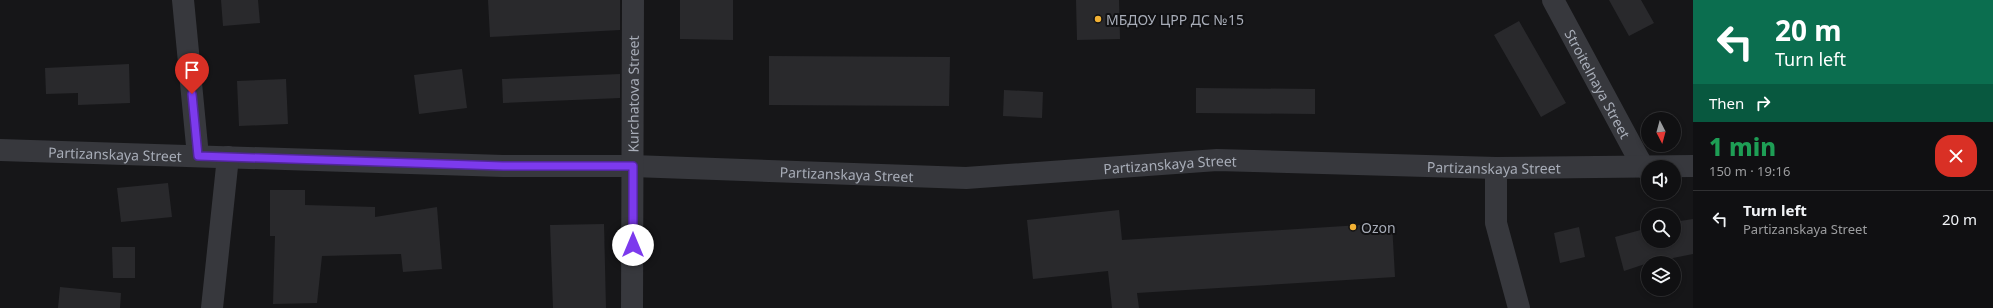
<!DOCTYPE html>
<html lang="en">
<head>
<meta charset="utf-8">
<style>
  body { margin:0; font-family:"Noto Sans",sans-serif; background:#19191b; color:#f1f3f6; height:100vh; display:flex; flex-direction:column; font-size:15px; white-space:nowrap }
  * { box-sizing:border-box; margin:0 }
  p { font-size:13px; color:#9c9d9f }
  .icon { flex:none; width:22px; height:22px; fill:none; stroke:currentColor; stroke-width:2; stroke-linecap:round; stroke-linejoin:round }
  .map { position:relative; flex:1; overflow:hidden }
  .panel { display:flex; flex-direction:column; background:#101012; width:300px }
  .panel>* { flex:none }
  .hud { background:#0b6e4f; color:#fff; overflow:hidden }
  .needle { width:26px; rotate:174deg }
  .controls { position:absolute; left:1641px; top:112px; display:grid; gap:8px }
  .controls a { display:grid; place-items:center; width:40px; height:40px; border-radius:50%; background:#101012; box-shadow:0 2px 6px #0003,0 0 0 1px #303032; font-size:20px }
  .pin { position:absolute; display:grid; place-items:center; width:34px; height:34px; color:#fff; margin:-41px -17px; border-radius:50% 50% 50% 0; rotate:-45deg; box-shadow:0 0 4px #0007 }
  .pin .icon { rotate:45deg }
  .me { position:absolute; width:44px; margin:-22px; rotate:0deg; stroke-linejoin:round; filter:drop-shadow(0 0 3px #0008) }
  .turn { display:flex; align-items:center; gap:14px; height:84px; padding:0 16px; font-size:18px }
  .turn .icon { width:52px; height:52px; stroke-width:2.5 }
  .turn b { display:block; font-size:28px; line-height:34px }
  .then { display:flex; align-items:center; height:38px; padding:0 16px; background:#0003; gap:8px; font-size:15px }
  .round { display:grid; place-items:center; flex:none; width:42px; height:42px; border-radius:16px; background:#19191b }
  .summary { display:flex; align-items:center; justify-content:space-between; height:68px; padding:0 16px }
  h1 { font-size:24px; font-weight:800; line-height:30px; color:#1e9e55 }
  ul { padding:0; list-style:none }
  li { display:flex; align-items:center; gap:12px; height:56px; padding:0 16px; border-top:1px solid #303032 }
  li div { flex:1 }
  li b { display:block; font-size:15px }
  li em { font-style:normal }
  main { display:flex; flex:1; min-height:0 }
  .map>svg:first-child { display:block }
  .building { fill:#29292c }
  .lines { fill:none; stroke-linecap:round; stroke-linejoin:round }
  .street { stroke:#37383d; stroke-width:22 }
  .route-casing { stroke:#51269a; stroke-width:10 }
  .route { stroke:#7c3aed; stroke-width:7 }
  .poi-dot { fill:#f2b134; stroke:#111113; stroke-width:1.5 }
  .labels { text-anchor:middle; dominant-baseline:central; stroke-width:4; stroke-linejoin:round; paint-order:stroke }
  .poi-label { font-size:14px; fill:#a8adb8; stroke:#111113; text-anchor:start }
  .street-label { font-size:14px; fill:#a8adb8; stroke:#111113 }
</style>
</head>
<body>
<main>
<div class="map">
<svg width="1693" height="308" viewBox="0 0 1693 308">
  <rect width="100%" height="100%" fill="#161618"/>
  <path class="building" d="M221 0H258L260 23 223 26Z
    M488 0H620V30L490 37Z
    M680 0H733V40L680 39Z
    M1076 0H1119L1120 39 1077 40Z
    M1609 0H1641L1654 23 1629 36Z
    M1519 21 1566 103 1541 117 1494 35Z
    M769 56 950 57 949 106 769 105Z
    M129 64 130 103 78 105V93L46 94 45 68Z
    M462 69 467 108 419 114 414 75Z
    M620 74V98L503 103 502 79Z
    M286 79 288 124 239 126 237 81Z
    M1196 88 1315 89V114L1196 113Z
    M1004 90 1043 92 1042 118 1003 116Z
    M168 183 172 217 121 222 117 188Z
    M270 190H305V205L375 207V217L437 207 442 269 403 272 401 254 322 256 317 303 273 304 275 236H270Z
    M1119 210 1122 240 1392 223 1395 277 1137 293 1139 308H1112L1108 271 1033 279 1027 220Z
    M1693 219V254L1648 263 1624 271 1615 237 1648 228V241H1674V222Z
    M604 224 606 308H553L550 225Z
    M1579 227 1585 257 1560 263 1554 233Z
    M112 247H135V278H113Z
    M60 287 121 293 120 308H58Z"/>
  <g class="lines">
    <g class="street">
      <path d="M183 0 198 156"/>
      <path id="s1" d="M1553 0 1643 167"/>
      <path id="s2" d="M0 150 503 166H633L966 178 1217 160 1496 168 1693 166"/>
      <path d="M1496 168V223L1519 308"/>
      <path d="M212 308 228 157"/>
      <path id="s3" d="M632 308 633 0"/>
    </g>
  </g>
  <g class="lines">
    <defs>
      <path id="route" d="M192 94 198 156 503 166H633V245"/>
    </defs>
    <use href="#route" class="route-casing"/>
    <use href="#route" class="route"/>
  </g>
  <g class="poi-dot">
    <circle cx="1098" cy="19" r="4"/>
    <circle cx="1353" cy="227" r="4"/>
  </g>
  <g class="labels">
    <g class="poi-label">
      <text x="1106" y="19">МБДОУ ЦРР ДС №15</text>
      <text x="1361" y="227">Ozon</text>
    </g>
    <g class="street-label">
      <text stroke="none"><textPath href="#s1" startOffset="95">Stroitelnaya Street</textPath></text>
      <text stroke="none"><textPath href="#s3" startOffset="214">Kurchatova Street</textPath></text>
      <text stroke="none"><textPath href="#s2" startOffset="115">Partizanskaya Street</textPath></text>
      <text stroke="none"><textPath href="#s2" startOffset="1171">Partizanskaya Street</textPath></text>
      <text stroke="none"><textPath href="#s2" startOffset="1495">Partizanskaya Street</textPath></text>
      <text stroke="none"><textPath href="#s2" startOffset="847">Partizanskaya Street</textPath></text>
    </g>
  </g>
</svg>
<div class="controls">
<a><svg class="needle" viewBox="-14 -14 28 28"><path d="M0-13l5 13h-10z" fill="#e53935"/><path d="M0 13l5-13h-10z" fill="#9c9d9f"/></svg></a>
<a><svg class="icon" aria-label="sound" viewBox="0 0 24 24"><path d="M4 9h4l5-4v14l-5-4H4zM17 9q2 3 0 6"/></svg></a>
<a><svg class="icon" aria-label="search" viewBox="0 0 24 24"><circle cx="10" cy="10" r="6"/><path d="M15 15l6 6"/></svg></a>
<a><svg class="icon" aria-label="layers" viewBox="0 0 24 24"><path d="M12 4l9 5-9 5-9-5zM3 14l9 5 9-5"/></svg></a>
</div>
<div class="pin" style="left:192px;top:94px;background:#d93025"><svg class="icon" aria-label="arrive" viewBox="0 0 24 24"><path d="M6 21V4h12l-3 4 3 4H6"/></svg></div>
<svg class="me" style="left:633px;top:245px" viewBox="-20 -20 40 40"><circle r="19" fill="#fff"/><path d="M0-13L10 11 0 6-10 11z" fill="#7c3aed"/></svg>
</div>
<section class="panel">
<div class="hud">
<div class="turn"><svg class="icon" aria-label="left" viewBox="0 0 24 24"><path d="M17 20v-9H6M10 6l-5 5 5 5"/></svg><div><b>20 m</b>Turn left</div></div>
<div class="then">Then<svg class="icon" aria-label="right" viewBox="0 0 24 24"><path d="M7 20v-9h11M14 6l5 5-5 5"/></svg></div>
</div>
<div class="summary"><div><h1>1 min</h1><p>150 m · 19:16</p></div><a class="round" style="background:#d93025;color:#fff"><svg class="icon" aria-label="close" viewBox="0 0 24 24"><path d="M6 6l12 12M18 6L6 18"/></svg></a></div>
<ul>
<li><svg class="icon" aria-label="left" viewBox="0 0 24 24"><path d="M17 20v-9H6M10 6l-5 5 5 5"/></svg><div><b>Turn left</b><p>Partizanskaya Street</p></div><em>20 m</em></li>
</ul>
</section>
</main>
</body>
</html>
